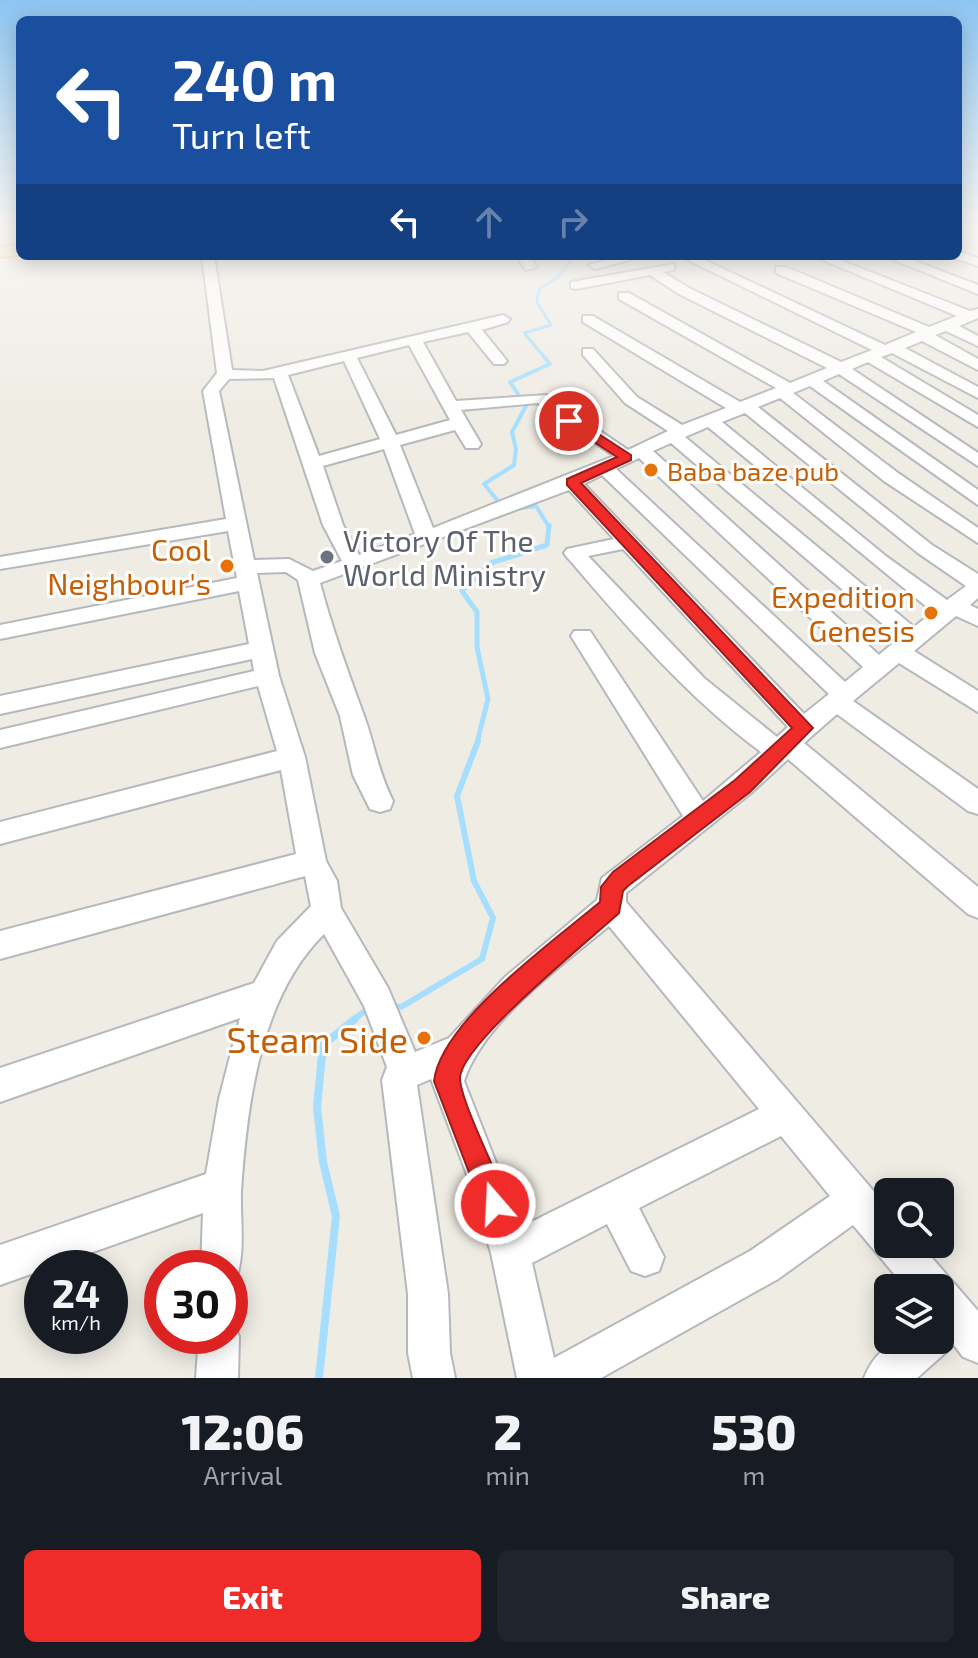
<!DOCTYPE html>
<html lang="en">
<head>
<meta charset="utf-8">
<style>
  body { margin:0; font-family:"Exo 2",sans-serif; background:#20242c; color:#f1f3f6; height:100vh; display:flex; flex-direction:column; font-size:30px; white-space:nowrap }
  * { box-sizing:border-box; margin:0 }
  p { font-size:26px; color:#9ea1a6 }
  .icon { flex:none; width:44px; height:44px; fill:none; stroke:currentColor; stroke-width:2; stroke-linecap:round; stroke-linejoin:round }
  .map { position:relative; height:1378px; overflow:hidden }
  .side { display:flex; flex-direction:column; background:#171b24; flex:1 }
  .side>* { flex:none }
  .top-card { position:absolute; left:16px; top:16px; width:946px; height:244px; border-radius:12px; box-shadow:0 4px 20px #0003; background:#1a4fa0; color:#fff; overflow:hidden }
  .buttons { position:absolute; left:874px; top:1178px; display:grid; gap:16px }
  .buttons a { display:grid; place-items:center; width:80px; height:80px; border-radius:12px; background:#171b24; box-shadow:0 4px 20px #0003; font-size:40px }
  .speed { position:absolute; left:24px; top:1250px; display:flex; gap:16px; font-size:40px; font-weight:700; text-align:center }
  .speed>* { display:grid; place-content:center; width:104px; height:104px; border-radius:50%; background:#171b24; box-shadow:0 4px 20px #0003; line-height:1 }
  .speed small { font-size:20px; font-weight:400 }
  .speed .limit { border:12px solid #d22; background:#fff; color:#111 }
  .pin { position:absolute; display:grid; place-items:center; width:68px; height:68px; color:#fff; margin:-34px; border:4px solid #fff; border-radius:50%; box-shadow:0 2px 8px #0007 }
  .me { position:absolute; width:88px; margin:-44px; rotate:341deg; stroke-linejoin:round; filter:drop-shadow(0 0 6px #0008) }
  .turn { display:flex; align-items:center; gap:28px; height:168px; padding:0 24px; font-size:36px }
  .turn .icon { width:104px; height:104px; stroke-width:2.5 }
  .turn b { display:block; font-size:56px; line-height:68px }
  .lanes { display:flex; align-items:center; height:76px; padding:0 24px; background:#0003; justify-content:center; gap:40px; direction:ltr }
  .lanes .off { opacity:.35 }
  .eta { display:flex; justify-content:space-evenly; align-items:center; height:136px; text-align:center }
  .eta b { font-size:48px; font-weight:800; line-height:56px }
  .cta { display:flex; gap:16px; margin-top:auto; padding:16px 24px }
  .cta a { flex:1; height:92px; border-radius:12px; background:#f02c2a; color:#fff; font-size:32px; font-weight:800; line-height:92px; text-align:center }
  .cta a+a { background:#20242c; color:#f1f3f6 }
  .map>svg:first-child { display:block }
  .lines { fill:none; stroke-linecap:round; stroke-linejoin:round }
  .stream-far4 { stroke:#a5deff; stroke-width:3 }
  .stream-far3 { stroke:#a5deff; stroke-width:4 }
  .stream-far2 { stroke:#a5deff; stroke-width:5 }
  .stream-far1 { stroke:#a5deff; stroke-width:6 }
  .stream { stroke:#a5deff; stroke-width:8 }
  .minor-casing { stroke:#b5b8bc; stroke-width:4 }
  .major-casing { stroke:#f7bf56; stroke-width:4 }
  .minor { fill:#fff; fill-rule:evenodd }
  .major { fill:#ffebaa; fill-rule:evenodd }
  .route { fill:#f02c2a; stroke:#9c1d1b; stroke-width:2 }
  .food-dot { fill:#e8710a; stroke:#fff; stroke-width:3 }
  .worship-dot { fill:#6b7280; stroke:#fff; stroke-width:3 }
  .labels { text-anchor:middle; dominant-baseline:central; stroke-width:6; stroke-linejoin:round; paint-order:stroke }
  .far-food-label { font-size:26px; fill:#c56008; stroke:#fff; text-anchor:start }
  .worship-label { font-size:30px; fill:#5b616d; stroke:#fff; text-anchor:start }
  .food-label { font-size:30px; fill:#c56008; stroke:#fff; text-anchor:end }
  .near-food-label { font-size:36px; fill:#c56008; stroke:#fff; text-anchor:end }
</style>
</head>
<body>
<div class="map">
<svg width="978" height="1378" viewBox="0 0 978 1378">
  <rect width="100%" height="100%" fill="#efece4"/>
  <g class="lines">
    <path class="stream-far4" d="M546 359 524 333 551 325 537 302 539 289 558 277 572 259 569 256"/>
    <path class="stream-far3" d="M502 506 484 484 514 465 516 449 512 432 526 406 510 382 550 364 544 357
      M515 509 536 506 549 527"/>
    <path class="stream-far2" d="M477 743 488 699 477 647V612L462 591 491 563 547 545 549 525"/>
    <path class="stream-far1" d="M390 1006 401 1007 482 959 493 918 474 881 457 796 478 741
      M352 1021 370 1007"/>
    <path class="stream" d="M319 1378 336 1216 323 1162 317 1107 323 1045 355 1019"/>
    <defs>
      <path id="minor" d="M20 228V236H14V230Z
        M958 251 978 258V266L954 258Z
        M202 256H214L232 370 263 371 503 315 510 319 508 322 482 330 507 361 504 364H494L468 332 423 342 456 401 547 395 628 450 668 431 625 403 583 355V349H593L637 397 682 425 726 408 583 322V316H593L740 402 776 388 619 299V293H629L790 383 827 368 679 294 650 275 576 289 571 288V282L674 264V270L663 272 689 288 841 362 872 350 680 256H696L885 345 916 332 776 273V267H786L929 327 957 316 813 256H830L970 311 978 309V318L959 326 978 336V346L946 331 935 335 978 359V370L922 341 905 348 978 387V398L892 353 881 357 978 415V427L868 362 852 369 978 453V466L839 374 823 381 978 490V505L810 386 793 393 898 473 978 528V543L884 481 780 398 758 407 932 545 978 574V598L970 605 978 609V626L956 616 914 651 978 691V712L899 663 853 701 978 789V814L968 811 837 714 804 743 978 887V918L968 914 788 759 751 793 626 893V902L888 1208V1244H920L978 1311V1363L963 1357 954 1345 917 1378H864C880 1339 903 1340 940 1340V1288H906L853 1225 778 1279 601 1378H517L491 1253 469 1180 431 1079 417 1085 448 1294 450 1353 455 1378H413L408 1353V1294L382 1080 387 1067 364 1006 324 934C260 997 247 1104 241 1191 240 1221 246 1254 235 1282L230 1284V1268H201L203 1213 0 1285V1245L206 1174 219 1099 240 1018 0 1102V1068L254 983 277 941 311 906 305 876 0 959V931L296 854 281 770 0 844V822L277 751 258 686 0 748V730L254 671 252 659 0 714V696L249 644 239 591 0 639V625L237 578 228 531 0 569V557L226 519 203 391 217 373ZM409 345 450 420 396 435 357 358ZM344 361 380 439 319 456 288 375ZM274 378 323 525 342 561 313 571 289 559 254 560 219 391 229 379ZM538 403 614 456 433 528 400 445 455 430 466 448H478L481 444 461 410ZM745 413 918 553 966 586 947 600 887 557 722 422ZM708 427 933 612 914 627 685 437ZM671 443 899 638 879 655 653 451ZM384 449 415 534 359 555 343 525 323 466ZM639 458 863 667 845 682 616 469ZM602 475 829 694 804 714 584 484ZM569 490 614 539 567 549 564 553 567 557C627 627 687 697 761 752L703 801 590 631H574L571 636 683 816 602 878 597 900 505 977 449 1038 415 1052 388 988 341 908 337 881 326 861 305 757 279 676 257 573 286 572 298 580 315 653 340 716 353 775 370 809 380 812 390 809 393 801C377 769 375 745 363 713 347 669 332 628 320 583ZM623 549 788 727 777 737 704 678 588 556ZM609 926 759 1109 521 1227 464 1081C483 1022 562 965 609 926ZM781 1136 830 1196 750 1251 554 1358 532 1263 607 1224 631 1271 645 1276 659 1271 664 1257 639 1208Z
        M516 256H529L537 267 526 270Z
        M620 256H644L595 269 589 265Z
        M884 256H902L978 285V294Z
        M230 1320 239 1336 238 1378H196L199 1336H230Z"/>
      <path id="major" d="M20 245V255L0 257V247Z"/>
    </defs>
    <use href="#minor" class="minor-casing"/>
    <use href="#major" class="major-casing"/>
    <use href="#minor" class="minor"/>
    <use href="#major" class="major"/>
  </g>
  <linearGradient id="sky" x2="0" y2="1"><stop stop-color="#8dc5f1"/><stop offset="0.54" stop-color="#f8f6f3"/><stop offset="1" stop-color="#f8f6f3" stop-opacity="0"/></linearGradient>
  <rect width="978" height="420" fill="url(#sky)"/>
  <path class="route" d="M565 418H574L631 455V460L581 483 813 728 750 792 628 886 623 891 619 913C591 939 458 1046 460 1079 461 1102 499 1178 509 1204L505 1214 495 1219 485 1214 434 1081C441 1021 554 941 600 902L601 887 613 872 735 780 792 728 567 485V479L617 457 565 423Z"/>
  <g class="food-dot">
    <circle cx="651" cy="470" r="8"/>
    <circle cx="227" cy="566" r="8"/>
    <circle cx="931" cy="613" r="8"/>
    <circle cx="424" cy="1038" r="8"/>
  </g>
  <circle class="worship-dot" cx="327" cy="557" r="8"/>
  <g class="labels">
    <g class="far-food-label">
      <text x="667" y="470">Baba baze pub</text>
    </g>
    <g class="worship-label">
      <text x="343" y="540">Victory Of The<tspan x="343" dy="34">World Ministry</tspan></text>
    </g>
    <g class="food-label">
      <text x="211" y="549">Cool<tspan x="211" dy="34">Neighbour's</tspan></text>
      <text x="915" y="596">Expedition<tspan x="915" dy="34">Genesis</tspan></text>
    </g>
    <g class="near-food-label">
      <text x="408" y="1038">Steam Side</text>
    </g>
  </g>
</svg>
<div class="buttons">
<a><svg class="icon" aria-label="search" viewBox="0 0 24 24"><circle cx="10" cy="10" r="6"/><path d="M15 15l6 6"/></svg></a>
<a><svg class="icon" aria-label="layers" viewBox="0 0 24 24"><path d="M12 4l9 5-9 5-9-5zM3 14l9 5 9-5"/></svg></a>
</div>
<div class="speed"><div>24<small>km/h</small></div><div class="limit">30</div></div>
<div class="pin" style="left:569px;top:421px;background:#d93025"><svg class="icon" aria-label="arrive" viewBox="0 0 24 24"><path d="M6 21V4h12l-3 4 3 4H6"/></svg></div>
<svg class="me" style="left:495px;top:1204px" viewBox="-20 -20 40 40"><circle r="17" fill="#f02c2a" stroke="#fff" stroke-width="3"/><path d="M0-11L8 9 0 5-8 9z" fill="#fff"/></svg>
<div class="top-card">
<div class="turn"><svg class="icon" aria-label="left" viewBox="0 0 24 24"><path d="M17 20v-9H6M10 6l-5 5 5 5"/></svg><div><b>240 m</b>Turn left</div></div>
<div class="lanes"><svg class="icon" aria-label="left" viewBox="0 0 24 24"><path d="M17 20v-9H6M10 6l-5 5 5 5"/></svg><svg class="icon off" aria-label="ahead" viewBox="0 0 24 24"><path d="M12 20V5M6 11l6-6 6 6"/></svg><svg class="icon off" aria-label="right" viewBox="0 0 24 24"><path d="M7 20v-9h11M14 6l5 5-5 5"/></svg></div>
</div>
</div>
<section class="side">
<div class="eta">
<div><b>12:06</b><p>Arrival</p></div>
<div><b>2</b><p>min</p></div>
<div><b>530</b><p>m</p></div>
</div>
<div class="cta"><a>Exit</a><a>Share</a></div>
</section>
</body>
</html>
